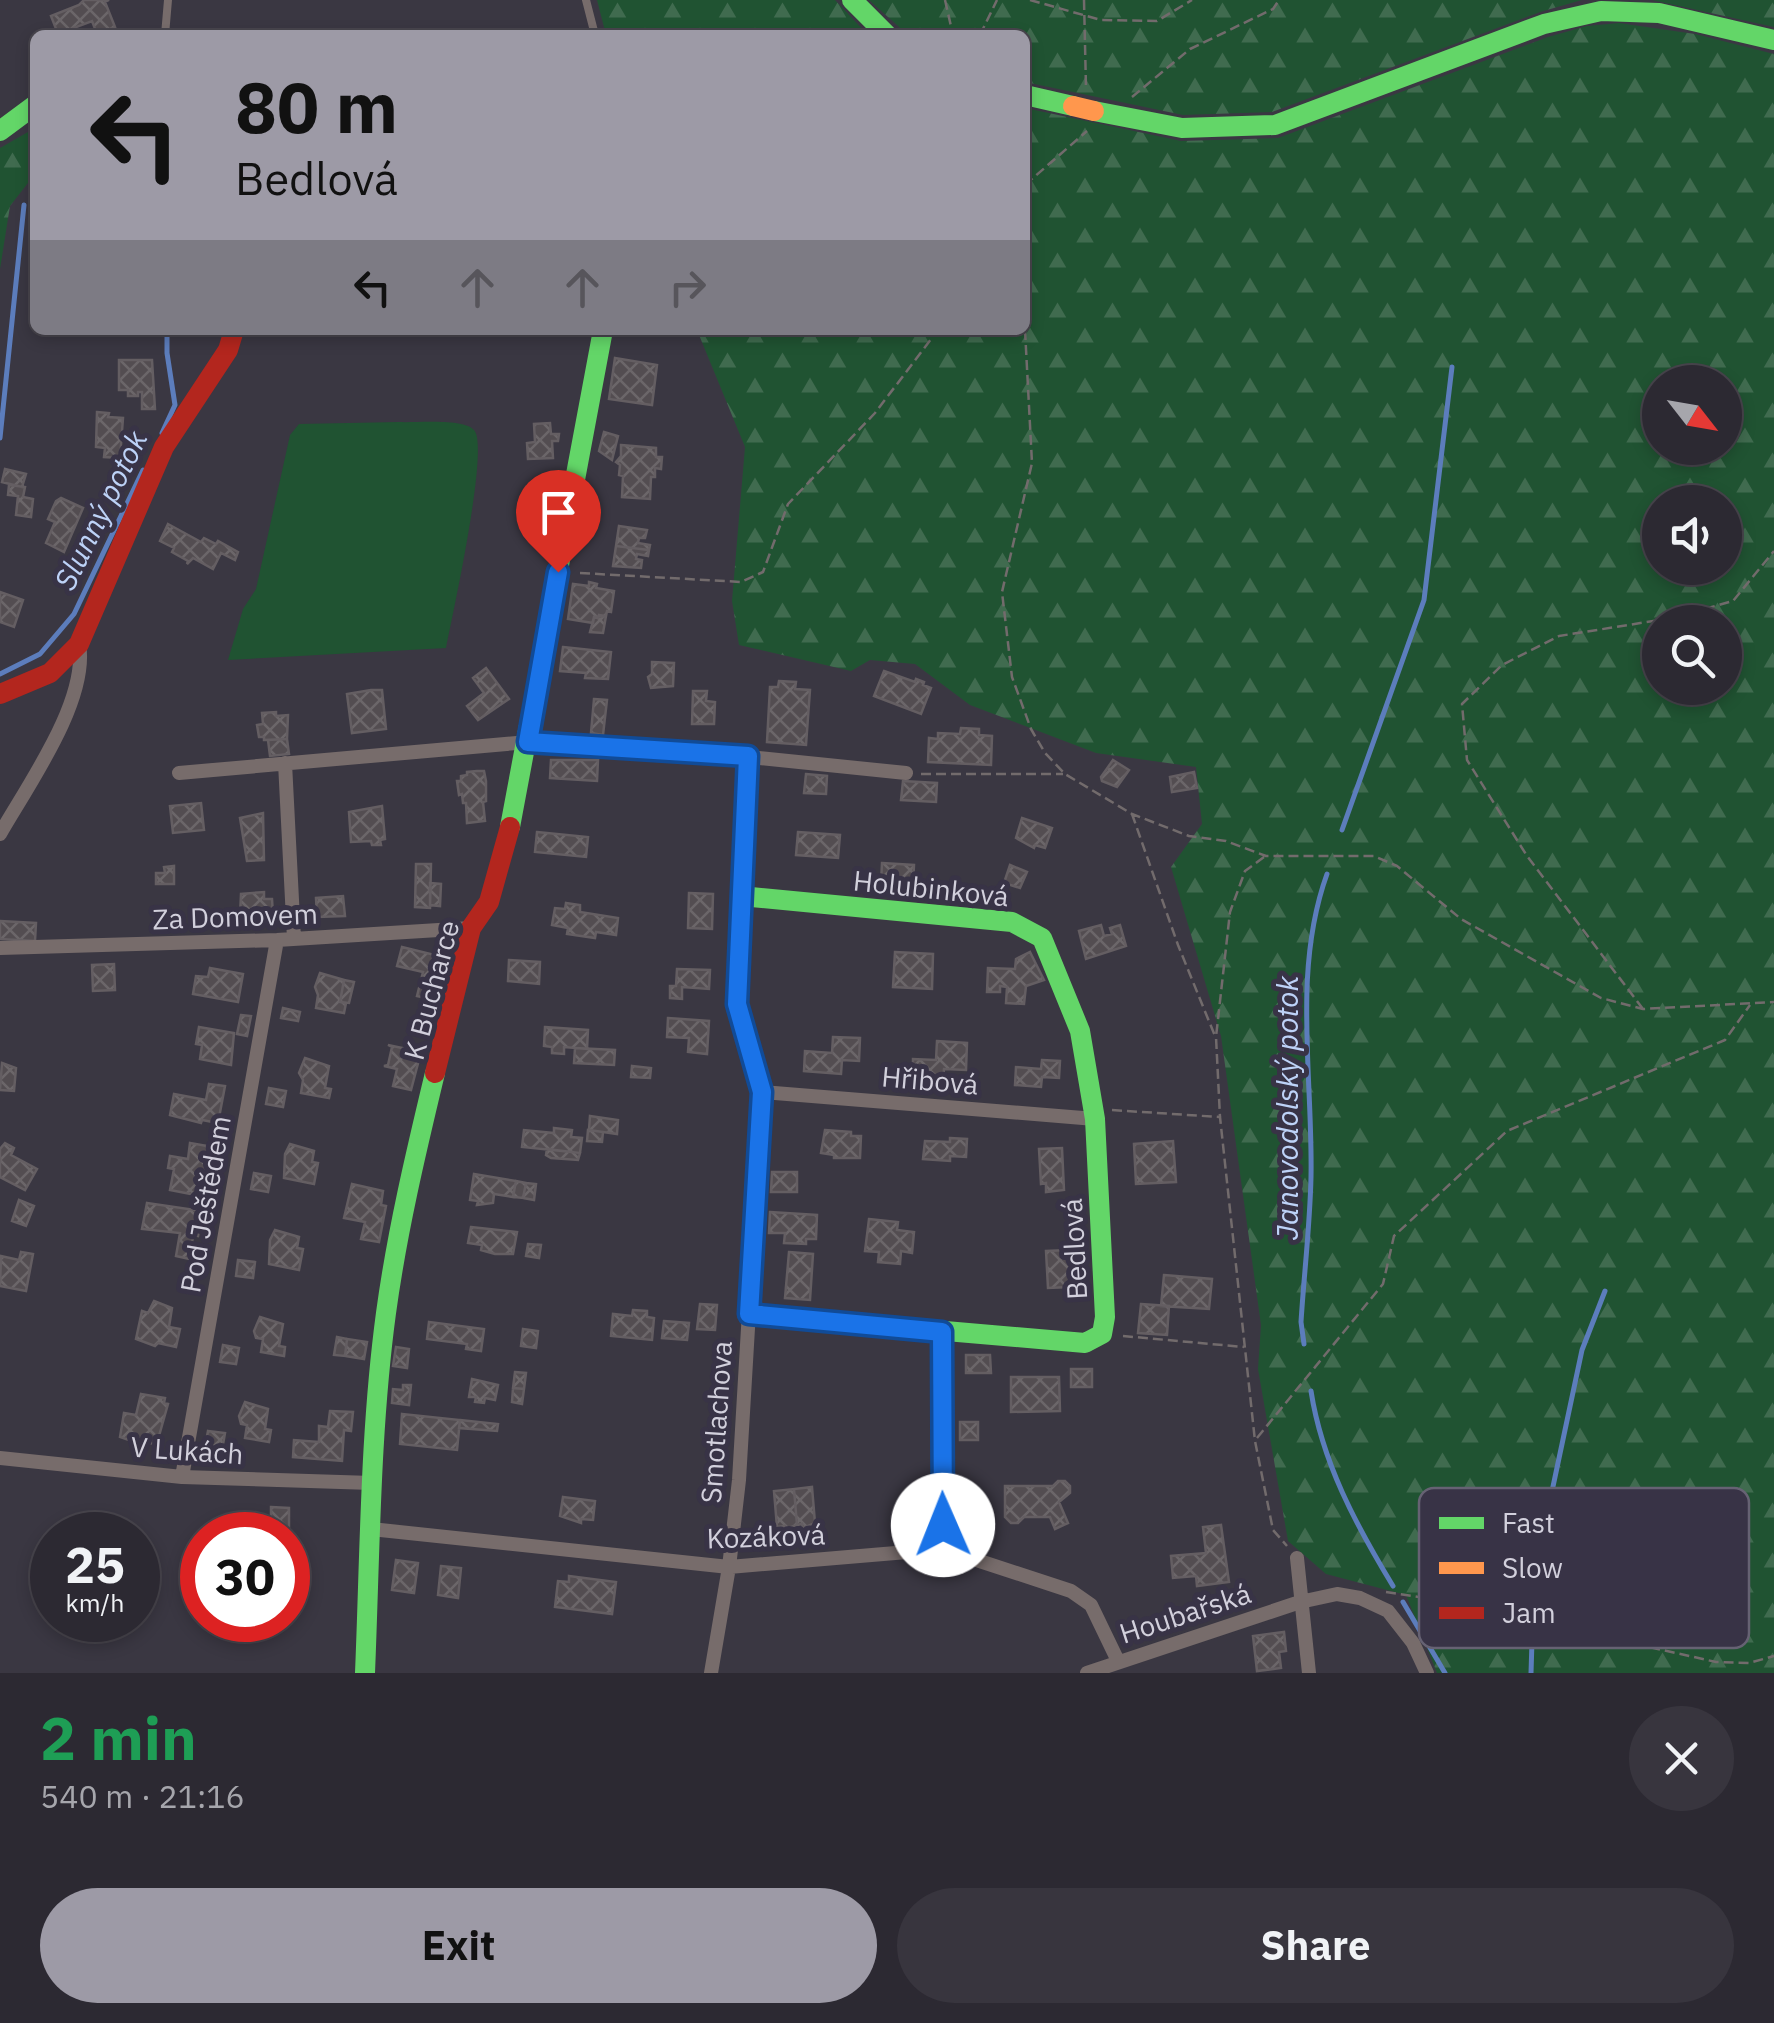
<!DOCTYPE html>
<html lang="en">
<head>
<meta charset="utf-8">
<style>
  body { margin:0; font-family:"IBM Plex Sans",sans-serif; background:#38353e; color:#f1f3f6; height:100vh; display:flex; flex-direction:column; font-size:38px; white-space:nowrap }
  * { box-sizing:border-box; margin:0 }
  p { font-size:32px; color:#a6a6ac }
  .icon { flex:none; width:55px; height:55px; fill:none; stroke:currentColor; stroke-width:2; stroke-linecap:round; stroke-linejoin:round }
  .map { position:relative; height:1673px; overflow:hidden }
  .sheet { display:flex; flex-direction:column; background:#2c2932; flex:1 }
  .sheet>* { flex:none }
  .guide { position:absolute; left:30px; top:30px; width:1000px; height:305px; border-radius:15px; box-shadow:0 5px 15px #0003,0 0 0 2px #48454d; background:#9d9aa6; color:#111; overflow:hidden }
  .needle { width:65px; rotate:121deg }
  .controls { position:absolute; left:1642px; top:365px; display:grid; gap:20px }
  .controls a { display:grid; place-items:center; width:100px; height:100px; border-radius:50%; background:#2c2932; box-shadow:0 5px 15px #0003,0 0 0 2px #48454d; font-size:50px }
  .speed { position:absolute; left:30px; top:1512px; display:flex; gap:20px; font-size:50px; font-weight:700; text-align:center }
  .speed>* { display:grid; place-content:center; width:130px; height:130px; border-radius:50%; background:#2c2932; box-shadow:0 5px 15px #0003,0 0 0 2px #48454d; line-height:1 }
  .speed small { font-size:25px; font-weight:400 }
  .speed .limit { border:15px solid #d22; background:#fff; color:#111 }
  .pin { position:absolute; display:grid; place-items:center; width:85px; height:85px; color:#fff; margin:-102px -42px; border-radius:50% 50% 50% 0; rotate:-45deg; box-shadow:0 0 10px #0007 }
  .pin .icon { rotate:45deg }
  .me { position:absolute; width:110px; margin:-55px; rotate:359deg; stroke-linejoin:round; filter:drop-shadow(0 0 8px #0008) }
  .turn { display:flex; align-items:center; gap:35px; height:210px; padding:0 40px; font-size:45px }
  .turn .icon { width:130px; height:130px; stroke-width:2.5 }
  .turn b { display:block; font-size:70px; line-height:85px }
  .lanes { display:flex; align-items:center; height:95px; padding:0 40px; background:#0003; justify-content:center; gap:50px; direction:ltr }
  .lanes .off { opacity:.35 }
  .round { display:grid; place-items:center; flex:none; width:105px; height:105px; border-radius:52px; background:#38353e }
  .head { display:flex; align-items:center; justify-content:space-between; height:170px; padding:0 40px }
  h1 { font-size:60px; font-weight:700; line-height:75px; color:#1e9e55 }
  .primary-button { display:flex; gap:20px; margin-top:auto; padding:20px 40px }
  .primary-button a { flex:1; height:115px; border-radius:60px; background:#9d9aa6; color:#111; font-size:40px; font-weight:700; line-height:115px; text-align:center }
  .primary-button a+a { background:#38353e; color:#f1f3f6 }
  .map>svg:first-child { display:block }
  .grass { fill:#205332 }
  .forest { fill:url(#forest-firs); fill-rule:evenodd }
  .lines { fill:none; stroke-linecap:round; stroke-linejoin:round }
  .stream { stroke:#5c7dbc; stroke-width:5 }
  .building { fill:url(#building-cross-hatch); stroke:#645e62; stroke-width:2.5 }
  .path { stroke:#726b6c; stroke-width:2.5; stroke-dasharray:10 5; stroke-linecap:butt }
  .lane { stroke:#776c6b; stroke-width:8 }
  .street { stroke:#776c6b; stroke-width:14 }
  .fast { stroke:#63d668; stroke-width:20 }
  .jam { stroke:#b3261e; stroke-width:20 }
  .slow-bridge { stroke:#ff974d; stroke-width:20 }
  .route-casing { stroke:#114b97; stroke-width:25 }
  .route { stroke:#1a73e8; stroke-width:18 }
  .labels { text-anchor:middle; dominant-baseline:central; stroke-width:10; stroke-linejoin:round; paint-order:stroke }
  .street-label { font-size:28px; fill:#d2d0dc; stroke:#383346 }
  .water-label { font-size:30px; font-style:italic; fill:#bdd2f7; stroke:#383346 }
  .key { fill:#383346; stroke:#666273; stroke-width:2.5 }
  .key-label { font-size:28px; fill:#d2d0dc }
</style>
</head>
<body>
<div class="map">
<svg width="1774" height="1673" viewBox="0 0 1774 1673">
  <defs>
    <pattern id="forest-firs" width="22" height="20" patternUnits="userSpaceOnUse" patternTransform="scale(2.5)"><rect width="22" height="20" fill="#205332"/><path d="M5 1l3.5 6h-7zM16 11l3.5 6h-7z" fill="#406b4f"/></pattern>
    <pattern id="building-cross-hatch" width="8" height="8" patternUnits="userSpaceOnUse" patternTransform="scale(2.5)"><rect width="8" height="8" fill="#534d51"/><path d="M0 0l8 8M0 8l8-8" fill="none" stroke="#6b6669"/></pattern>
  </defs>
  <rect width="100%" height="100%" fill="#3a3742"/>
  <path class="grass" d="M399 422C416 423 463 418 474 430 490 446 452 617 446 648L228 660 243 609 256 589 290 435 299 424Z"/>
  <path class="forest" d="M597 0H835L868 35H606Z
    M869 0H1582L1540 12 1272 112 1183 115 1025 82V35H908Z
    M1652 0H1774V27Z
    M1619 23 1695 34 1774 54V1673H1437L1406 1595 1326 1574 1288 1541 1258 1369 1261 1325 1221 1036 1171 867 1202 824 1196 767 1096 753 970 705 915 664 870 660 851 671 739 645 732 601 745 447 697 330H1025V108L1181 141 1278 138 1548 37 1587 26ZM1725 382V448H1660V382ZM1725 502V568H1660V502ZM1725 622V688H1660V622Z
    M35 128V174L10 206 0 269V148Z"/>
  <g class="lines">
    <path class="stream" d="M162 433 175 405 167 353V330
      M0 438 24 205
      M0 674 40 654 74 614 143 470
      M1342 830 1424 600 1452 367
      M1304 1344 1301 1322C1304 1274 1310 1225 1311 1177 1313 1076 1292 971 1327 874
      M1311 1391C1322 1462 1356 1525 1393 1586
      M1403 1602 1445 1673
      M1533 1606 1534 1576 1582 1350 1605 1291
      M1531 1673 1532 1641"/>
  </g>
  <path class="building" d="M109 0 105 2 115 27 97 34 92 21 58 34 51 16 79 5 84 0Z
    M615 358 657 365 652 405 609 399Z
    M119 360H152L155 409H142V392H138V396H128V390H119Z
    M97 412 109 413 108 417 123 418 120 458 104 457 105 448 96 447Z
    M550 423 551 434H559L558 441H552L553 458 528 459 527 443 535 442 534 424Z
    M604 432 618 436 612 460 599 451Z
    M621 445 656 448V457H662L661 469 655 468V477H651L650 499 622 497 623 476 619 475 620 465 616 462 621 456Z
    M5 469 26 474 22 487 2 482Z
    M9 485 25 487 23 497 33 499 31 517 16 515 18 496 8 495Z
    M526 487 549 491 544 514 519 511Z
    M61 498 83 508 64 552 46 543 55 522 48 519 56 501Z
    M168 524 201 542 204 538 216 544 218 541 238 552 235 560 221 553 213 569 193 558 187 564 188 561 172 552 174 548 160 541Z
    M619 526 647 530 645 538H639L638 543 650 545 649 550 616 546Z
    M616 546 649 550 648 556 637 554 636 559 642 560 641 568 613 566Z
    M589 582 597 584 596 588 614 591 611 612 607 611 606 616 594 617 593 623 568 619 573 584 589 586Z
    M0 592 23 600 14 627 0 622Z
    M599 615 606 616 603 633 590 632 594 617 598 618Z
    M563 647 611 652 608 679 585 678 586 673 560 671Z
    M652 662 674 663 673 686 651 688 648 677 652 674Z
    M486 668 509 699 478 720 467 706 484 693 473 678Z
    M884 671 915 682 916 679 924 682 923 685 931 688 921 714 874 696Z
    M779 681 796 682 795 689 810 690 806 745 767 742 770 687H778Z
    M371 690H382L386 729 352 733 347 694Z
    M693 691H707L706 701 715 702 714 724H692Z
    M594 699 607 700 603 735 591 733Z
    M276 712V716L288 715 287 739 264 740V737H259L257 725 263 724 262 713Z
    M961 728 979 729V735L992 736 991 765 928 762 929 738 938 739V733L960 734Z
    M287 739 289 754 270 756 268 740Z
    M551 760H598L597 781 550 778Z
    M1113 760 1129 770 1117 787 1102 781 1101 777Z
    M477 771H484L486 781V801L483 802 485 821 467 823 466 803H463L462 794 459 795 457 781H461V776L467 775V772Z
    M1194 772 1197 788 1172 792 1170 777Z
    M806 774 827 776 826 794 804 793Z
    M903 781 937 783 936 802 901 800Z
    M201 803 204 830 173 833 170 806Z
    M382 806 385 839 380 840 381 845H372L371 841 351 842 349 812Z
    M263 813 264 860 247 861 240 818Z
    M1022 818 1052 828 1045 848 1035 845 1034 848 1016 838Z
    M537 832 588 837 586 857 535 852Z
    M798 832 840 835 838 858 796 855Z
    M882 863 914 865 913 885 881 883Z
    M416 864H431L430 908 415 907Z
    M1010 865 1027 872 1020 888 1004 883Z
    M174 866V884H156V873H165L164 867Z
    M430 883 441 884 440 906 430 905Z
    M264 892V899H272L273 915H248L242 918 240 916 241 894Z
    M689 893 713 894 712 929 688 928Z
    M343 896 345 916 317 917 316 898Z
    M566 903 580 905V912L618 918 616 935 596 932 595 938 567 934 568 928 552 925 555 908 565 909Z
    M0 921 36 923 35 941 0 939Z
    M1101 925 1104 936 1112 934 1110 928 1120 925 1126 946 1086 959 1079 931Z
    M402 947 439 956 443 963 435 1000 417 996 423 972 397 966Z
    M895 952 933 954 932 989 893 987Z
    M1030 952 1044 980 1026 986 1024 1004 1006 1003 1007 987 1000 986V992H987L988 968 1015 969 1016 959Z
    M509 960 540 962 539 984 508 981Z
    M114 964 115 990 93 991 92 965Z
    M210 968 243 974 238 1002 193 994 196 976 208 977Z
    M677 969 710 970 709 989 682 987V999L670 998V986H676Z
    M320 973 344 980 340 1002 346 1003 344 1013 316 1008 318 995 315 987Z
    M344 980 354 982 349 1003 340 1002Z
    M283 1008 300 1012 298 1021 281 1018Z
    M241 1015 251 1016 247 1036 237 1034Z
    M668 1018 709 1021 707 1054 688 1052 689 1038 667 1037Z
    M199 1027 234 1033 231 1065 200 1059 202 1045 196 1044Z
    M545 1027 588 1030 587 1049 564 1047V1054L552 1053V1047L544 1046Z
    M833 1037 860 1038 859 1061 842 1060 841 1074 804 1071 805 1051 832 1053Z
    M937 1041 967 1043 966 1070 944 1069 943 1079 913 1078V1059L936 1060Z
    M388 1045 421 1052 411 1090 393 1086 397 1069 384 1066 388 1065 392 1047Z
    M575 1048 615 1050 614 1065 574 1063Z
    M305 1058 329 1066 325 1088 331 1089 329 1098 301 1093 303 1080 299 1073Z
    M1042 1060 1060 1061 1059 1078 1042 1077 1041 1087 1015 1085 1016 1067 1041 1069Z
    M2 1063 16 1068 14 1091 0 1090Z
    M632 1066 651 1068 650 1078 631 1077Z
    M209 1084 225 1086 218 1123 202 1120 201 1123 170 1115 174 1094 206 1100Z
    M269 1088 286 1091 283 1107 266 1104Z
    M590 1116 618 1120 617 1134 589 1130Z
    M554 1128 572 1130 571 1137 582 1138 580 1153 522 1147 524 1130 554 1133Z
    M588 1130 603 1132 602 1142 587 1141Z
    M825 1130 851 1132V1136H861L860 1158H834V1155L821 1153Z
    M950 1138 967 1139 966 1157 950 1156V1161L923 1159 925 1141 950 1142Z
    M1173 1141 1176 1182 1136 1184 1134 1144Z
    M5 1143 14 1148 11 1155 37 1169 25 1190 0 1177V1149Z
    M190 1143 213 1147 211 1164 206 1163 205 1167 210 1168 208 1181 203 1180 201 1196 170 1190 174 1169 168 1168 170 1156 188 1159Z
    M290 1144 314 1151 312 1162 318 1163 314 1184 284 1178 285 1154Z
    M1062 1148 1064 1190 1046 1192V1183L1041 1184 1039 1149Z
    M547 1149 580 1153 578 1160 551 1158 546 1155Z
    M772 1172H797V1192H771Z
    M254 1173 271 1176 268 1192 251 1189Z
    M474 1174 516 1181 513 1197 494 1194 493 1203 477 1205 478 1201 470 1200Z
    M516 1181 526 1183 523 1198 513 1197Z
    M526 1183 536 1184 534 1200 523 1198Z
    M352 1184 383 1191 381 1205 386 1206 379 1242 361 1239 365 1222 344 1218Z
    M19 1200 34 1206 26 1226 12 1221Z
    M147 1203 202 1211 198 1236 193 1235 192 1243 197 1244 194 1260 176 1256 180 1233 142 1229Z
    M770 1212 817 1215 816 1239H806V1244L784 1243 785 1233H769Z
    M869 1219 898 1222 897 1230 914 1232 912 1253 901 1251 900 1264 878 1262 879 1252 865 1251Z
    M471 1227 517 1232 513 1254H495L481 1250 482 1245 468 1243Z
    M275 1230 299 1237 297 1248 303 1249 299 1270 269 1264 270 1240Z
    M528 1244 541 1245 539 1258 526 1256Z
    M1068 1250 1069 1263 1075 1262V1271H1069L1070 1287 1048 1288 1046 1251Z
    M21 1252 33 1254 26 1291 0 1286 1 1256 19 1260Z
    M789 1252 813 1254 810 1300 785 1298Z
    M238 1260 255 1262 253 1278 236 1276Z
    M1164 1275 1212 1279 1209 1309 1161 1306Z
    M154 1301 172 1308 169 1327 180 1329 176 1347 158 1343 155 1346 136 1339 142 1311 148 1313Z
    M700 1304 717 1305 715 1330 697 1329Z
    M1141 1304 1169 1306 1167 1335 1138 1333Z
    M633 1310 647 1311V1317L654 1318 652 1340 611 1336 613 1314 632 1316Z
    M260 1317 283 1324 279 1346 285 1347 284 1356 261 1352 263 1339 256 1338 254 1331Z
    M664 1321 689 1323 687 1340 662 1338Z
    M429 1322 484 1329 481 1351 466 1349 467 1344 427 1339Z
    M523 1329 538 1331 536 1348 521 1346Z
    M337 1337 347 1339 345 1356 334 1355Z
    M347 1339 367 1342 364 1359 345 1356Z
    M223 1345 239 1348 236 1364 220 1362Z
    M396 1347 409 1349 407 1368 393 1366Z
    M966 1355H990L991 1373H966Z
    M1071 1369H1092V1387H1071Z
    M515 1372 526 1373 524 1389 513 1388Z
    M1011 1377H1059L1060 1411 1011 1412Z
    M472 1379 498 1385 495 1400 485 1398 484 1403 475 1402 476 1397H469Z
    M403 1385H411L409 1405 392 1403 393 1389 403 1390Z
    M513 1388 524 1389 522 1404 512 1402Z
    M141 1394 165 1398 164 1403 168 1404 157 1443 140 1444 120 1437 124 1413 136 1415Z
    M245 1402 268 1409 265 1429 271 1430 269 1442 245 1438 247 1425 241 1424 239 1416Z
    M330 1411 353 1412 351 1431 344 1430 342 1461 293 1457 294 1440 319 1442V1426L328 1427Z
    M402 1414 460 1420 457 1450 400 1444Z
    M460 1420 498 1424 497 1431 459 1428Z
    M960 1422H978V1440H960Z
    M208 1431 225 1433 222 1450 205 1447Z
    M1058 1481H1065L1070 1486V1493L1059 1502 1068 1523 1055 1529 1050 1517H1024L1018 1523H1011L1005 1517V1486H1053Z
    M812 1487 815 1523 803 1528 802 1524 797 1525 794 1489Z
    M794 1489 797 1525 785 1529V1526L777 1527 774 1491Z
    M563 1497 595 1501 593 1520 581 1519V1523L560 1516Z
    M271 1507 289 1508V1531H284V1535H255V1527H271Z
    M1221 1525 1229 1582 1197 1586 1196 1576 1173 1578 1171 1556 1206 1553 1203 1527Z
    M396 1560 418 1563 414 1593 392 1590Z
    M441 1566 461 1568 458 1598 438 1595Z
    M569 1576 616 1582 612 1614 555 1607 558 1581 569 1582Z
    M1284 1632 1286 1651 1279 1652 1281 1668 1257 1671 1253 1636Z"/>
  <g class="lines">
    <path class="path" d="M945 0 953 35
      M1030 0 1101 20 1157 21 1192 0
      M1084 0 1086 88
      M980 35 997 0
      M1132 97 1190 49 1273 9 1279 0
      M1025 185 1087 131
      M1025 330 1032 463 1002 592 1012 677 1031 729 1045 753 1065 774 1132 814 1189 836 1226 841 1266 856H1374L1397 866 1461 919 1601 998 1643 1009 1774 1002
      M580 573 741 582 763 572 788 504 875 413 938 330
      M921 774H1063
      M1132 814 1178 945 1215 1036
      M1264 857 1245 871 1230 912 1216 1037 1220 1117 1255 1441 1273 1530 1287 1546
      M1643 1009 1527 856 1467 760 1462 704 1502 665 1559 636 1672 618 1733 601 1774 551
      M1112 1110 1219 1117
      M1123 1336 1244 1347
      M1257 1438 1383 1284 1394 1236 1507 1131 1725 1040 1750 1005
      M1386 1592 1444 1601 1716 1662 1749 1663 1774 1656"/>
    <path class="lane" d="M586 0 595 35
      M165 35 168 0"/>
    <path class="street" d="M285 763 294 939
      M179 773 528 742 749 757 906 773
      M0 834C28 785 89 700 79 644
      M0 948 277 940 471 928
      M762 1092 1095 1119
      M942 1331 943 1549
      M0 1458 182 1477 372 1483
      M182 1477 277 940
      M371 1529 729 1567 943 1549 1071 1591 1091 1605 1118 1661
      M1297 1558 1309 1673
      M711 1673 729 1567 739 1480 762 1092 737 1004 749 757
      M1087 1673 1300 1602 1337 1594 1360 1598 1388 1611 1413 1643 1427 1673"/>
    <path class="fast" d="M852 0 887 35
      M1025 95 1073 106
      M1094 111 1182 128 1275 125 1544 24 1601 11 1659 13 1774 40
      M0 131 35 105
      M510 827 603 330
      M741 896 1012 922 1042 938 1080 1031 1095 1119 1105 1317 1102 1334 1085 1343 749 1314
      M365 1673C370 1553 370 1432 386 1313 397 1232 416 1152 435 1073"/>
    <path class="jam" d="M0 694 50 673 79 644 164 447 228 350 234 330
      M435 1073 471 928 489 902 510 827"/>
    <path class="slow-bridge" d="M1073 106 1094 111"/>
  </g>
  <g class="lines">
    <defs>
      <path id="route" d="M558 572 528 742 748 756 737 1004 762 1092 749 1314 942 1332 943 1525"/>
    </defs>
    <use href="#route" class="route-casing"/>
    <use href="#route" class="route"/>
  </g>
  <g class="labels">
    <g class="street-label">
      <text transform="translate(931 888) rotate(6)">Holubinková</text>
      <text transform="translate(235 916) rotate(-2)">Za Domovem</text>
      <text transform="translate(431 990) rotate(-75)">K Bucharce</text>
      <text transform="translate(930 1080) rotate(5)">Hřibová</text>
      <text transform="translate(205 1204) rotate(-80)">Pod Ještědem</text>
      <text transform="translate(1074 1249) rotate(-93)">Bedlová</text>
      <text transform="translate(716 1422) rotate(-86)">Smotlachova</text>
      <text transform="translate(187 1450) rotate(4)">V Lukách</text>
      <text transform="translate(766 1536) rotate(-2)">Kozáková</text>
      <text transform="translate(1185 1613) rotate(-18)">Houbařská</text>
    </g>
    <g class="water-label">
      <text transform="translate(100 510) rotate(-64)">Slunný potok</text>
      <text transform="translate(1286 1108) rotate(-90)">Janovodolský potok</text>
    </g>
  </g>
  <rect x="1419" y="1488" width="330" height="160" rx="15" class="key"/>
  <rect x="1439" y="1517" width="45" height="12" fill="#63d668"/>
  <rect x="1439" y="1562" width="45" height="12" fill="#ff974d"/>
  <rect x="1439" y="1607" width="45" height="12" fill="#b3261e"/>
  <g class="key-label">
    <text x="1502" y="1533">Fast</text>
    <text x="1502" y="1578">Slow</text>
    <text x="1502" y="1623">Jam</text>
  </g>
</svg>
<div class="controls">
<a><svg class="needle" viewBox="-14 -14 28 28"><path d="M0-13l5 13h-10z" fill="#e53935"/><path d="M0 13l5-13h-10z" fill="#a6a6ac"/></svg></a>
<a><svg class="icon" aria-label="sound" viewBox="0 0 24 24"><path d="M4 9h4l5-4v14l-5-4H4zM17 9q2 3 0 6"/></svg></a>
<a><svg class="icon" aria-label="search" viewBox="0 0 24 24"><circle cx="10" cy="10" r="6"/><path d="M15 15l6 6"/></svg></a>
</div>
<div class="speed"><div>25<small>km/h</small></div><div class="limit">30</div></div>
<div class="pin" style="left:558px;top:572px;background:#d93025"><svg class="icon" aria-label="arrive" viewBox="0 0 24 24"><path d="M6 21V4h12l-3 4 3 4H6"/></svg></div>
<svg class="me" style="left:943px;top:1525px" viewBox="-20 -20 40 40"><circle r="19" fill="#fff"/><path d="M0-13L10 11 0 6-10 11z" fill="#1a73e8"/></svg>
<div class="guide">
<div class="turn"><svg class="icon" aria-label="left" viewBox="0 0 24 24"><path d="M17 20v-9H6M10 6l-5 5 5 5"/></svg><div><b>80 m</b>Bedlová</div></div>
<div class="lanes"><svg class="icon" aria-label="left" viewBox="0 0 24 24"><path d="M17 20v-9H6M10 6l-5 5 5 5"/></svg><svg class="icon off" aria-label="ahead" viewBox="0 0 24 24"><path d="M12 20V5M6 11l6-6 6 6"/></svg><svg class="icon off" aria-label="ahead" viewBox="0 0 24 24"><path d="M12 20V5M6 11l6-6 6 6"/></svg><svg class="icon off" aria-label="right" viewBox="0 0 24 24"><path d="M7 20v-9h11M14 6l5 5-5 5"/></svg></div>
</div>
</div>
<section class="sheet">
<div class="head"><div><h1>2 min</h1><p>540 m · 21:16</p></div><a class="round"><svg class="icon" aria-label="close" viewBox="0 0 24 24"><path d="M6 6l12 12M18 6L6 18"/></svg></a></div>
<div class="primary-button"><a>Exit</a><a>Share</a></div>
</section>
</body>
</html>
